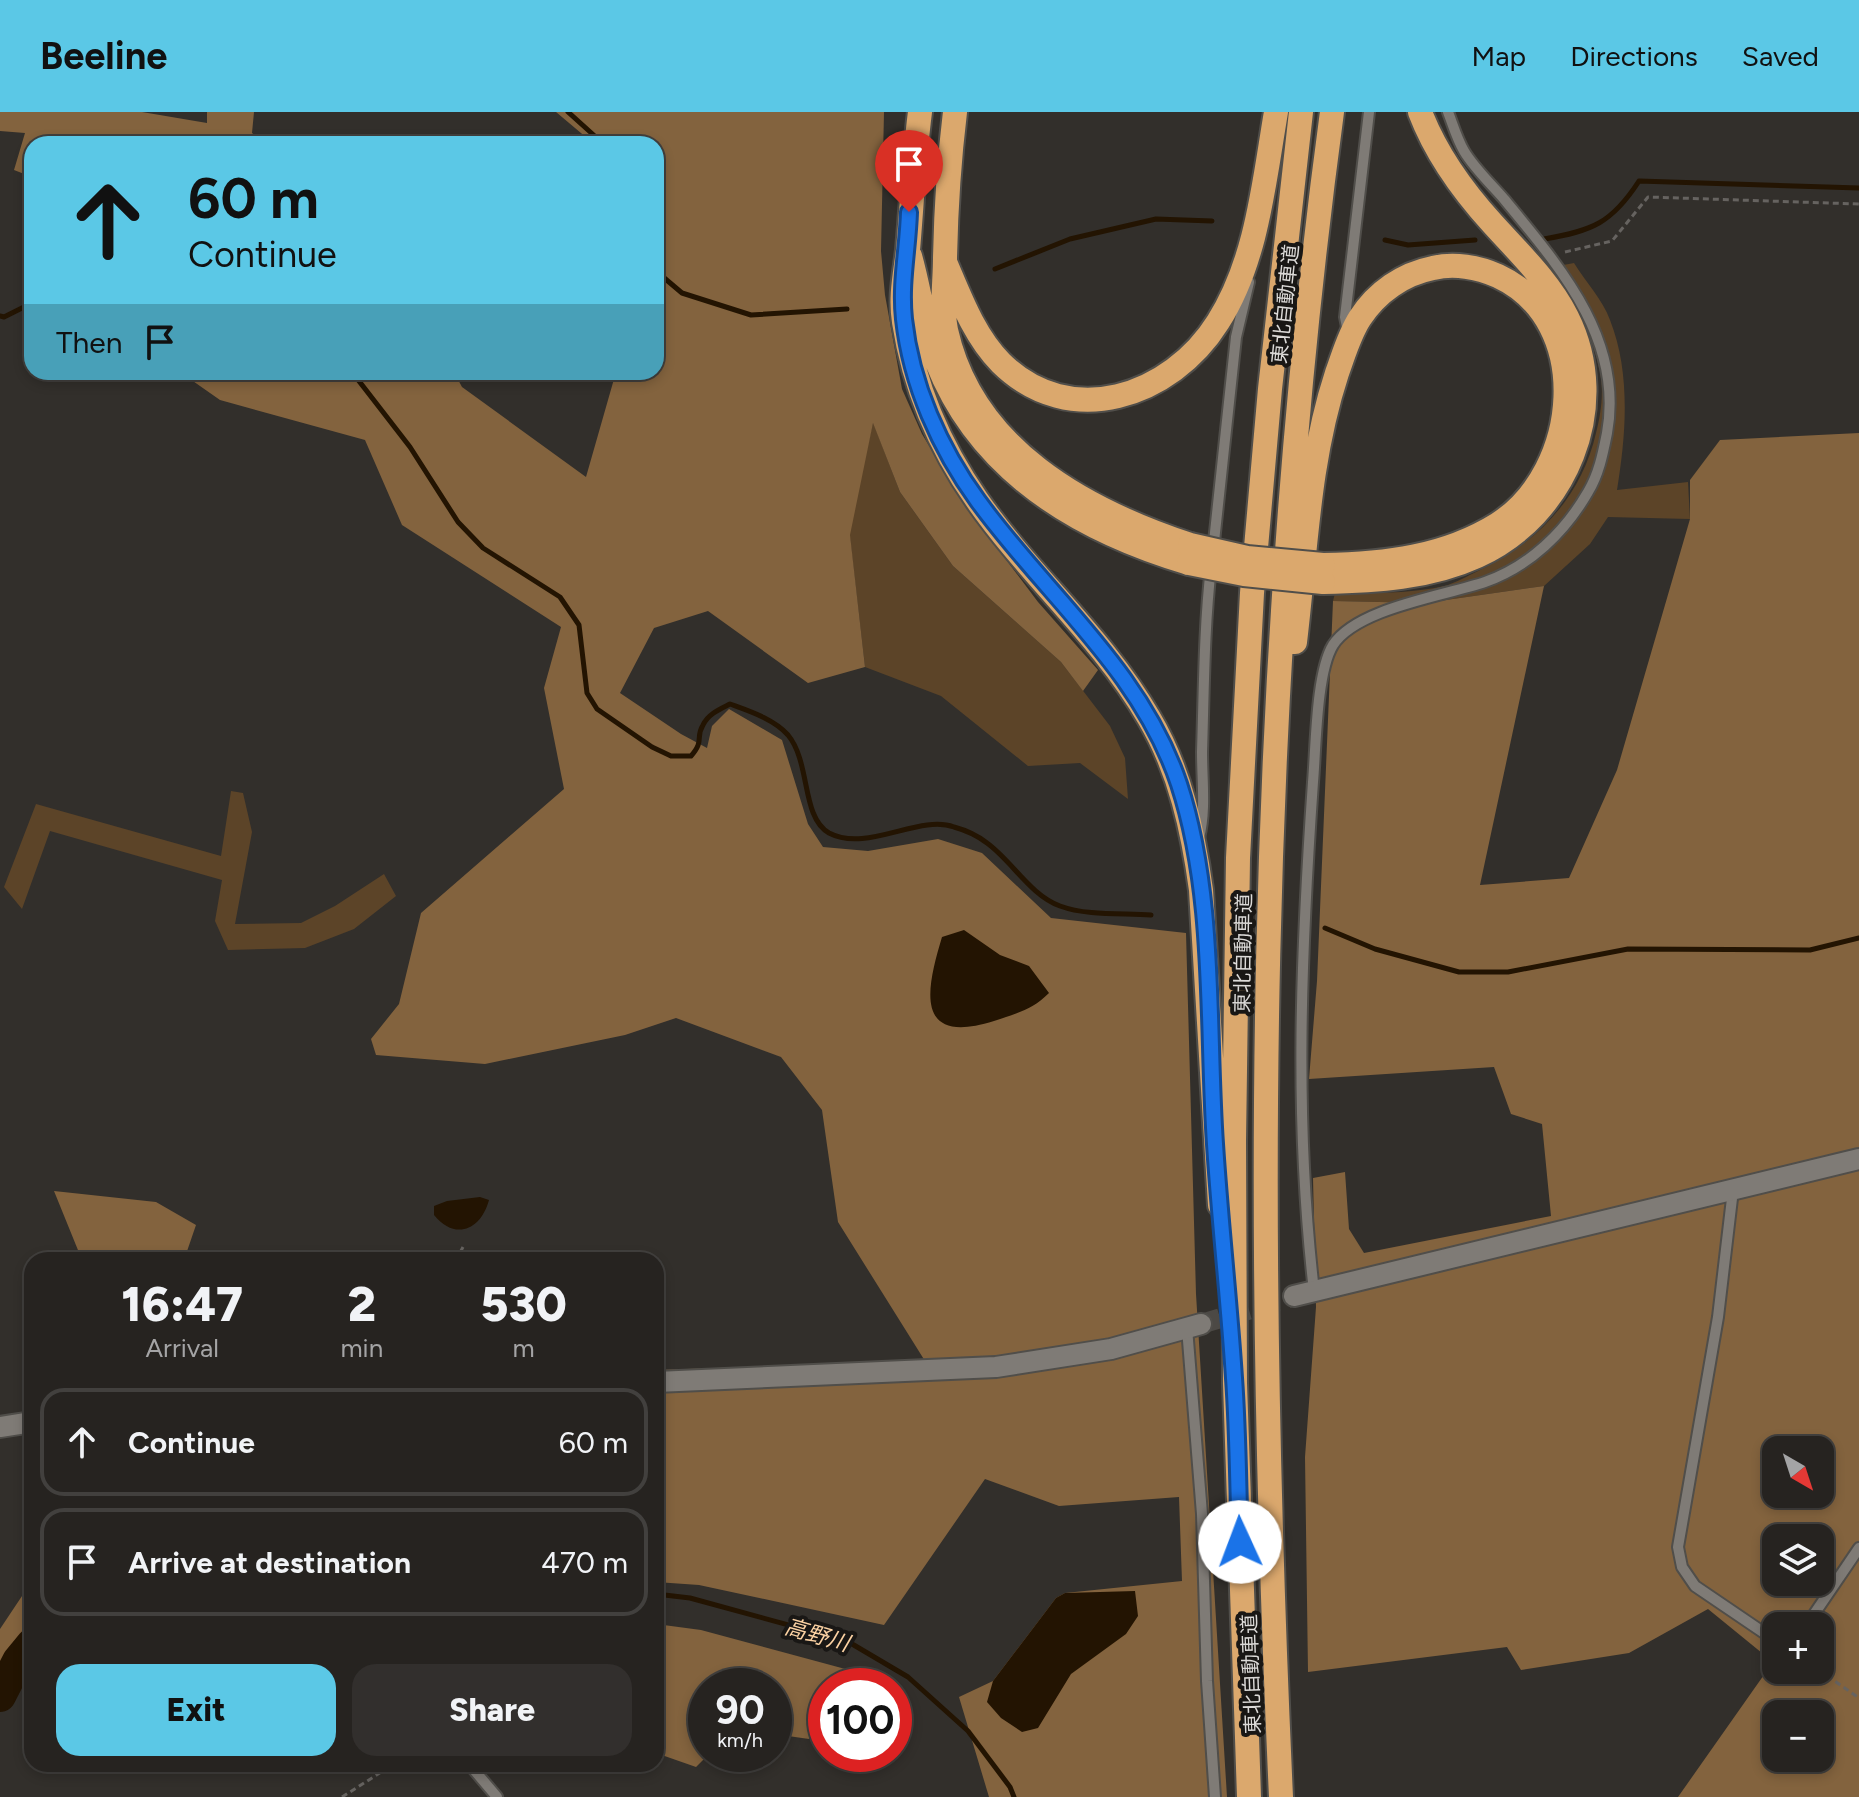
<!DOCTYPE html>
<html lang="en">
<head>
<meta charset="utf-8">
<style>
  body { margin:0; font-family:Figtree,"Noto Sans JP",sans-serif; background:#322f2d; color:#f1f3f6; height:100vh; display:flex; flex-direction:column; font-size:30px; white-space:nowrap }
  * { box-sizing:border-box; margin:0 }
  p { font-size:26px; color:#a4a4a5 }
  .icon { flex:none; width:44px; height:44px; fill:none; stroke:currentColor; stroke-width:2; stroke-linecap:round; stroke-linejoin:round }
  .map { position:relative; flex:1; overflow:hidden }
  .details { position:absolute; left:24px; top:1140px; width:640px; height:520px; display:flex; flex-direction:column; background:#262320; border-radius:24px; box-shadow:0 4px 12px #0003,0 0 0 2px #42403e }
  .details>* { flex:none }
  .top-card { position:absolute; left:24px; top:24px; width:640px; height:244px; border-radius:24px; box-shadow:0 4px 12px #0003,0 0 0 2px #42403e; background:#5bc8e6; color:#111; overflow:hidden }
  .needle { width:52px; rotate:141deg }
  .buttons { position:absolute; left:1762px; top:1324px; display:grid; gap:16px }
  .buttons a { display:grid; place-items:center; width:72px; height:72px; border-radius:16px; background:#262320; box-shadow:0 4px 12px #0003,0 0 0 2px #42403e; font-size:40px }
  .speed { position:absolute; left:688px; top:1556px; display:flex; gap:16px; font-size:40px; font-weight:700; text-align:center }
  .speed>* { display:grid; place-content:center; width:104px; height:104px; border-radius:50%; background:#262320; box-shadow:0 4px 12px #0003,0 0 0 2px #42403e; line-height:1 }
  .speed small { font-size:20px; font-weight:400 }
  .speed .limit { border:12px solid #d22; background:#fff; color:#111 }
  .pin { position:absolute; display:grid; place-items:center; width:68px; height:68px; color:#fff; margin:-82px -34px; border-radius:50% 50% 50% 0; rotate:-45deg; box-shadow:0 0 8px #0007 }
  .pin .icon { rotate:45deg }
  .me { position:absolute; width:88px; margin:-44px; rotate:358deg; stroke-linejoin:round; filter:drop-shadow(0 0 6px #0008) }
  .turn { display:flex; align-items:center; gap:28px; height:168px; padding:0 32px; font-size:36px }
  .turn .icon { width:104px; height:104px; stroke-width:2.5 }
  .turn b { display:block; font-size:56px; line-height:68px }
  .then { display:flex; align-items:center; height:76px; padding:0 32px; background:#0003; gap:16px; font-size:30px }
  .eta { display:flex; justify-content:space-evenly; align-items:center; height:136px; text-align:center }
  .eta b { font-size:48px; font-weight:800; line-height:56px }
  .cta { display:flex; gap:16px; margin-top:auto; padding:16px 32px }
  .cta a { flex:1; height:92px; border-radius:24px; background:#5bc8e6; color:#111; font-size:32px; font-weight:800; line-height:92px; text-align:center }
  .cta a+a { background:#322f2d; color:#f1f3f6 }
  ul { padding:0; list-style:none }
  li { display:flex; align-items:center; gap:24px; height:108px; margin:0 16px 12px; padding:0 16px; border:4px solid #42403e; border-radius:24px }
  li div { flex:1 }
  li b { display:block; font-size:30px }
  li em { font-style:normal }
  header { display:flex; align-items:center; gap:48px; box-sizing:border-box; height:112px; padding:0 40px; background:#5bc8e6; color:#111 }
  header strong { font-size:38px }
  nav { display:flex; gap:44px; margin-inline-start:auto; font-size:28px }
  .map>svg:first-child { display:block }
  .green { fill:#5c4428 }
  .forest { fill:#83633e; fill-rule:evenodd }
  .water { fill:#231402 }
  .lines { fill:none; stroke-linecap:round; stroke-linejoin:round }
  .stream { stroke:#231402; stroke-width:5 }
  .river { stroke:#231402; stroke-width:32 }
  .street-tunnel { stroke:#4c4945; stroke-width:20; stroke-dasharray:20 10; stroke-linecap:butt }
  .lane-casing { stroke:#504e4a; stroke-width:14 }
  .street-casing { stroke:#504e4a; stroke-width:24 }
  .highway-casing { stroke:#504e4a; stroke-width:28 }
  .path { stroke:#666360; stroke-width:3; stroke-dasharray:6 4; stroke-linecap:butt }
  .lane { stroke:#7f7b76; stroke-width:10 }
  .street { stroke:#7f7b76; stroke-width:20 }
  .highway { stroke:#dba86d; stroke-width:24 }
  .highway-bridge-casing { stroke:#504e4a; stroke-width:28; stroke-linecap:butt }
  .highway-bridge { stroke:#dba86d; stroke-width:24 }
  .route-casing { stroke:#114b97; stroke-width:20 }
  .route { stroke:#1a73e8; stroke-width:14 }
  .labels { text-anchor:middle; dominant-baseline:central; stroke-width:8; stroke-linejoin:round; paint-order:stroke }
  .street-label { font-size:20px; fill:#dcdad8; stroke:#191715 }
  .water-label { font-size:22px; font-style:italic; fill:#fcd2a3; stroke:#191715 }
</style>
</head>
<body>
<header>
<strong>Beeline</strong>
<nav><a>Map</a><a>Directions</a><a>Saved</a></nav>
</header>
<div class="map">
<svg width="1859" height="1685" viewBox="0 0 1859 1685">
  <rect width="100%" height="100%" fill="#322f2b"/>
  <path class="green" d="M1574 151C1585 169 1603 188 1610 208 1631 261 1626 323 1617 378L1688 370 1690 407 1608 405 1590 432 1544 474 1425 491 1333 489 1335 481C1371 481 1409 482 1444 474 1456 471 1467 464 1478 459 1537 431 1581 386 1596 321 1601 302 1604 280 1600 260 1592 221 1575 187 1553 155Z
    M873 310 900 380 953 454 1061 550 1110 614 1125 646 1128 687 1080 651 1028 654 941 584 865 555 849 417Z
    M231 679 243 681 252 720 235 812 301 811 335 794 384 762 396 784 354 817 305 836 228 838 215 809 222 768 50 719 22 797 4 775 36 692 221 744Z"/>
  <path class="forest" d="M0 0H142L207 11V0H254L252 21 267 32H32V65L14 58 25 21 0 19Z
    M556 0H884L881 139 885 183 902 277 922 322 964 392 1038 490 1098 558 1083 579 1061 550 953 454 900 380 873 311 850 423 865 555 808 571 708 499 654 516 620 581 681 622 707 636 712 614 729 597 782 628 808 712 823 735 868 739 938 727 982 741 1051 806 1186 821 1196 1182 1227 1685H989L959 1585 993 1569 1056 1486 1065 1481 1182 1469 1179 1385 1059 1394 985 1367 884 1513 699 1473 656 1470V1258L925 1249 838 1110 822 998 781 945 676 906 625 923 485 952 376 943 371 927 399 892 421 801 564 677 544 576 561 515 402 413 365 328 220 288 180 260H454L462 275 586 365 616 260H656V32H594Z
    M1859 321V1685H1678L1773 1550 1708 1497 1629 1541 1521 1558 1507 1535 1308 1560 1305 1345 1316 1195 1313 1066 1345 1060 1349 1117 1364 1141 1551 1104 1542 1012 1511 1002 1494 955 1309 967 1317 869 1333 489 1425 491 1544 474 1480 773 1569 766 1617 658 1690 407V368L1720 328ZM1776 1338H1820V1382H1776ZM1776 1426H1820V1470H1776ZM1776 1514H1820V1558H1776ZM1776 1602H1820V1646H1776Z
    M54 1079 156 1090 196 1113 184 1148H82Z
    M32 1469V1522L5 1548 0 1558V1517Z
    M656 1512 701 1518 849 1558 840 1574H826V1598L809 1627 774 1622V1574H706V1642H709L696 1655 656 1641Z"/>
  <path class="water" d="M964 818 1000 843 1029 854 1049 881C1032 898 1017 901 994 909 914 934 926 878 942 825Z
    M480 1085 489 1088C481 1118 455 1129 434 1103V1094L447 1089Z
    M1135 1479 1138 1504 1126 1522 1071 1562 1038 1616 1022 1620 1001 1606 987 1590 993 1569 1056 1486 1065 1481Z"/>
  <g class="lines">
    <path class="stream" d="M568 0 598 27 599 32
      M1544 127C1592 119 1612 111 1639 69L1859 76
      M1385 128 1408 133 1475 128
      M995 157 1070 127 1156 107 1212 109
      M656 159 682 181 751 203 847 197
      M0 204 4 205 32 191
      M352 260 410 335 458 410 483 436 560 485 579 513 587 581 597 597 652 635 671 644H691C705 628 695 626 703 613 708 602 720 597 730 592 749 599 774 607 788 623 811 651 801 705 829 721 867 741 919 702 954 715 965 718 978 724 987 731 1012 749 1030 783 1060 794 1087 804 1122 801 1151 803
      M1325 816 1375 837 1459 860H1508L1628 837 1810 838 1859 826
      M656 1482 690 1486 847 1529 908 1565 968 1619 1010 1675 1014 1685"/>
    <path class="river" d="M0 1584 18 1549 32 1532"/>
    <path class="street-tunnel" d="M1201 1212 1294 1184"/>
    <defs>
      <path id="lane" d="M1348 220 1345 205 1369 0
        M1213 439 1236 225 1249 170
        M1199 726C1206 698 1202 669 1202 640 1204 578 1204 516 1211 455
        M1733 1078 1718 1205 1678 1435 1682 1455 1695 1474 1776 1529
        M1314 1179C1294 1007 1301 842 1313 670 1316 636 1316 561 1333 533 1357 496 1444 484 1485 470 1530 454 1565 420 1588 380 1599 362 1603 341 1607 321 1624 227 1559 154 1504 87 1491 72 1474 56 1464 39 1457 27 1453 13 1448 0
        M1187 1216 1202 1402 1207 1569 1215 1685
        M1806 1514 1859 1436
        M469 1652 497 1685"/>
      <path id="street" d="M1294 1184 1859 1047
        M656 1270 996 1255 1111 1237 1201 1212
        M0 1315 32 1310"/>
      <path id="highway" d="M920 0C914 46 912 92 908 138 905 163 900 185 904 210 914 274 940 335 977 388 1030 464 1102 525 1149 606 1180 658 1193 719 1201 778L1220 1093
        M955 0C949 49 946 97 945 146 945 171 941 193 946 218 972 337 1084 398 1190 433
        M910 144C920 179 924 216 937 250 980 360 1081 419 1189 451
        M945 150C960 185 974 224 1001 251 1070 319 1171 285 1218 210 1257 149 1264 70 1276 0
        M1323 470C1375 469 1429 466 1477 444 1566 404 1612 295 1567 205 1549 169 1519 141 1492 111 1462 78 1436 42 1420 0
        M1295 530C1306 439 1308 349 1337 261 1344 242 1349 223 1360 206 1377 180 1403 162 1433 156 1454 151 1478 155 1498 164 1595 209 1581 359 1498 412 1445 445 1385 452 1323 453
        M1249 1685 1235 1271 1234 1029 1238 746 1252 481 1270 277 1301 0
        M1281 1685C1255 1123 1256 559 1332 0"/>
    </defs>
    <use href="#lane" class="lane-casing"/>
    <use href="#street" class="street-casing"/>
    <use href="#highway" class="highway-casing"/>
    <path class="path" d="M1565 140 1612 129 1648 85 1859 92
      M456 1148 463 1135
      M1819 1558 1859 1586
      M342 1685 394 1652"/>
    <use href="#lane" class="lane"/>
    <use href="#street" class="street"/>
    <use href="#highway" class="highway"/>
    <defs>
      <path id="highway-bridge" d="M1190 433 1247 446 1323 453
        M1189 451 1244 462 1323 470"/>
    </defs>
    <use href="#highway-bridge" class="highway-bridge-casing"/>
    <use href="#highway-bridge" class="highway-bridge"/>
  </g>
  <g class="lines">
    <defs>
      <path id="route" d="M909 100C908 136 900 171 904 207 911 272 940 337 978 389 1046 483 1141 558 1179 672 1216 785 1207 915 1215 1032 1220 1110 1229 1188 1234 1266 1238 1321 1238 1376 1240 1430"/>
    </defs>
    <use href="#route" class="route-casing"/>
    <use href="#route" class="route"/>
  </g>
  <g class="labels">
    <g class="street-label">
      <text transform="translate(1285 192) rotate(-84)">東北自動車道</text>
      <text transform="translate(1243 841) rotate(-89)">東北自動車道</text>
      <text transform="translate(1251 1562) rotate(-92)">東北自動車道</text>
    </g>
    <g class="water-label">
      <text transform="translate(817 1523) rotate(16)">高野川</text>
    </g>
  </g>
</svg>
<div class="buttons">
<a><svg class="needle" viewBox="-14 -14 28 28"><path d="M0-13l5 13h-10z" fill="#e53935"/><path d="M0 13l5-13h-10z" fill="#a4a4a5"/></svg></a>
<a><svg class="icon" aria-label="layers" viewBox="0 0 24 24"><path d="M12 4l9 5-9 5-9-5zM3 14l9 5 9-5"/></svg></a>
<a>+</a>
<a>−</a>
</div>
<div class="speed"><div>90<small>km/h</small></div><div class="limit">100</div></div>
<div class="pin" style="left:909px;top:100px;background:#d93025"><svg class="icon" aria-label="arrive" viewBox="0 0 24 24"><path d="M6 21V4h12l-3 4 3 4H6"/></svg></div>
<svg class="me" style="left:1240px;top:1430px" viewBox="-20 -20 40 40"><circle r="19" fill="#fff"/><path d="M0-13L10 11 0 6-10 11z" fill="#1a73e8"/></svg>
<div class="top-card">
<div class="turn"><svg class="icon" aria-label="ahead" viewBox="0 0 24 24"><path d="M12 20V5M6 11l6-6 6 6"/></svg><div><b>60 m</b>Continue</div></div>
<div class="then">Then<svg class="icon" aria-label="arrive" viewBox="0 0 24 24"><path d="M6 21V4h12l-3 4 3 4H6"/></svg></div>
</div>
<section class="details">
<div class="eta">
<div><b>16:47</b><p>Arrival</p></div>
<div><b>2</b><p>min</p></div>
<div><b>530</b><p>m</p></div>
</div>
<ul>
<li><svg class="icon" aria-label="ahead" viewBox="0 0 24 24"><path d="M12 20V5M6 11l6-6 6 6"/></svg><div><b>Continue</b></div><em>60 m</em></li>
<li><svg class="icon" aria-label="arrive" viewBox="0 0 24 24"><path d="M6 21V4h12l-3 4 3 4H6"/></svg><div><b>Arrive at destination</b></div><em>470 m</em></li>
</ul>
<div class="cta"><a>Exit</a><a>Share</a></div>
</section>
</div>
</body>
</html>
